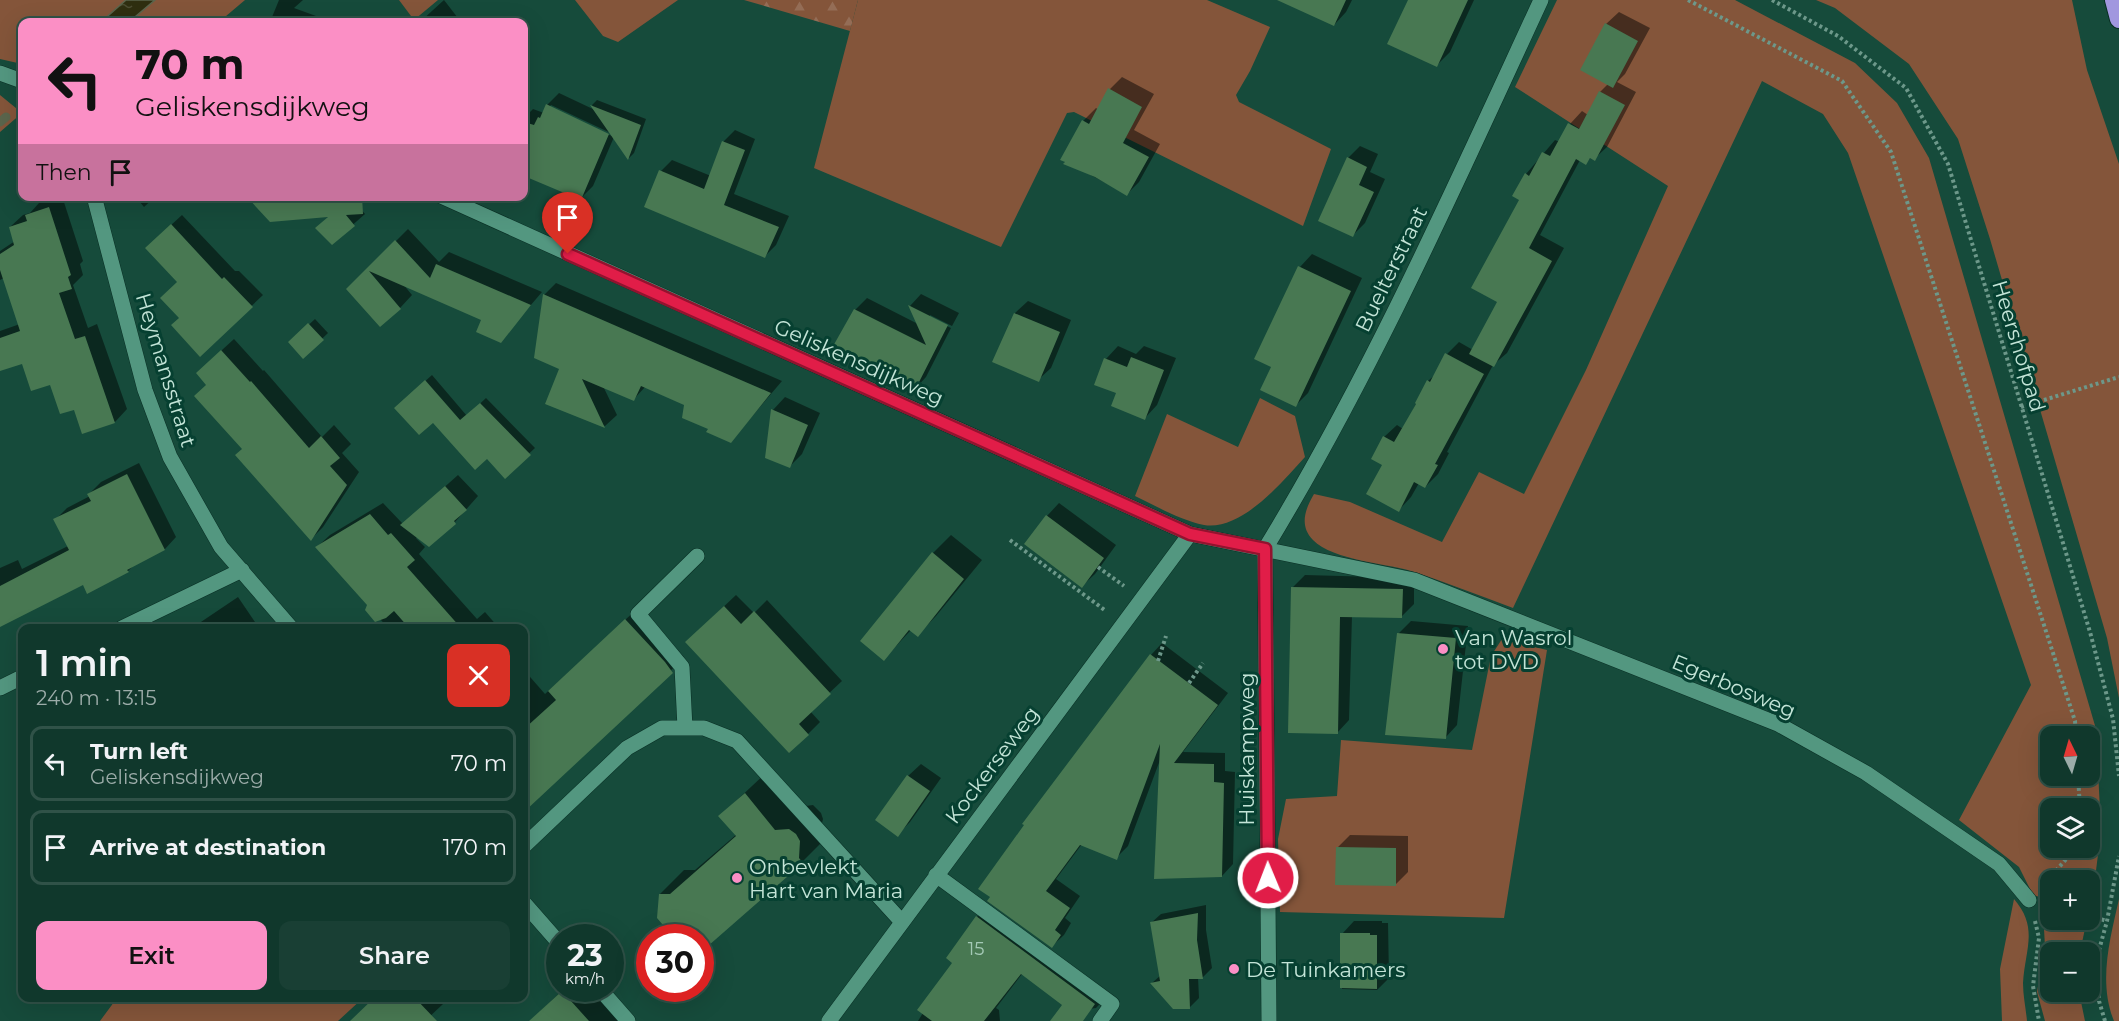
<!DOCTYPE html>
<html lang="en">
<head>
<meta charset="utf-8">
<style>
  body { margin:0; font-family:Montserrat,sans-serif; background:#193f34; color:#f1f3f6; height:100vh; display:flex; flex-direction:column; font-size:22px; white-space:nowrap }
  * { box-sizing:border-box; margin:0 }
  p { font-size:20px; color:#9caca9 }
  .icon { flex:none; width:33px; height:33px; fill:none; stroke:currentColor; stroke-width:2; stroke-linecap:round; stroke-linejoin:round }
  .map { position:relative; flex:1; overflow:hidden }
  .panel { position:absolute; left:18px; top:624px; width:510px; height:378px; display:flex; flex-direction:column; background:#10382c; border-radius:12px; box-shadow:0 6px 24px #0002,0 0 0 2px #305248 }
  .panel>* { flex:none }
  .banner { position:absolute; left:18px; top:18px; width:510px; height:183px; border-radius:12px; box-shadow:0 6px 24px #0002,0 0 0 2px #305248; background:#fb8fc5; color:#111; overflow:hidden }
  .needle { width:39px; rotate:355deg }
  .fabs { position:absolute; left:2040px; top:726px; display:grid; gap:12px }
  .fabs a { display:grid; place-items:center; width:60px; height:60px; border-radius:12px; background:#10382c; box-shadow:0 6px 24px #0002,0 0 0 2px #305248; font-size:30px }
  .speed { position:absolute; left:546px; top:924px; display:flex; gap:12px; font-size:30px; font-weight:700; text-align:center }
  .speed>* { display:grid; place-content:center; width:78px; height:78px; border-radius:50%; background:#10382c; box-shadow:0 6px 24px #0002,0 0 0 2px #305248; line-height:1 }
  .speed small { font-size:15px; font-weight:400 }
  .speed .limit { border:9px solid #d22; background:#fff; color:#111 }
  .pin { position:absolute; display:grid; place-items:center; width:51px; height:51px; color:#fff; margin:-62px -26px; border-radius:50% 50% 50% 0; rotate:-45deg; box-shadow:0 0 6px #0007 }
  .pin .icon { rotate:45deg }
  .me { position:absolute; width:66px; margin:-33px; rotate:359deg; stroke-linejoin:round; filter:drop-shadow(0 0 4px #0008) }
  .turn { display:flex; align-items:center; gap:21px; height:126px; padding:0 18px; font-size:27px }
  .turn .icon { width:78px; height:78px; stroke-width:2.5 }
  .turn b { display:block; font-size:42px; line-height:51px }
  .then { display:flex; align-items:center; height:57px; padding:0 18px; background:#0003; gap:12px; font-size:22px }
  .round { display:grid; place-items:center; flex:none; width:63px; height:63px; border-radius:12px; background:#193f34 }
  .summary { display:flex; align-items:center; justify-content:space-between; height:102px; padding:0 18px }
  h1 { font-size:36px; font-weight:600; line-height:45px }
  .button { display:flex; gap:12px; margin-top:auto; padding:12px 18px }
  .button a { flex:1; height:69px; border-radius:12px; background:#fb8fc5; color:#111; font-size:24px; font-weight:600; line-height:69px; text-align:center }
  .button a+a { background:#193f34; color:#f1f3f6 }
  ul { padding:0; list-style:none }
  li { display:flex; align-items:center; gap:18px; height:75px; margin:0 12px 9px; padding:0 6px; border:3px solid #305248; border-radius:12px }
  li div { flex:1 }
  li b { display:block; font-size:22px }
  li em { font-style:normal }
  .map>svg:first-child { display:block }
  .grass { fill:#84553a; fill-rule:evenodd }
  .forest { fill:url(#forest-firs) }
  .water { fill:url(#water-ripples); stroke:#5b654c; stroke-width:1.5 }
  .shadow { fill:#0007 }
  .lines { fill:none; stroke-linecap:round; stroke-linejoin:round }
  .stream { stroke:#5b654c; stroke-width:9 }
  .building { fill:#487852 }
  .minor-casing { stroke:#092f24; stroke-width:16 }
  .highway-casing { stroke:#092f24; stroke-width:20 }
  .path { stroke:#6d988a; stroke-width:4; stroke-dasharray:3 3; stroke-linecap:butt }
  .minor { stroke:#539780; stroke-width:15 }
  .highway { stroke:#a197df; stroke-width:18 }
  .route-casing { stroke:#92132f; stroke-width:15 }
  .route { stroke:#e11d48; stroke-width:10 }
  .poi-dot { fill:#fb8fc5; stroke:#064031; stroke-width:2 }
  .labels { text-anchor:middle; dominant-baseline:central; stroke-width:6; stroke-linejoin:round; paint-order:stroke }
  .number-label { font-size:18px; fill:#a4c9b6 }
  .street-label { font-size:21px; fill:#c3e4d7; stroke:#064031 }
  .poi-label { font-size:21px; fill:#c3e4d7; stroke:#064031; text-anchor:start }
</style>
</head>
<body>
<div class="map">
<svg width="2119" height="1021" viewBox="0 0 2119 1021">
  <defs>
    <pattern id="forest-firs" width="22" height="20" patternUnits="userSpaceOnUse" patternTransform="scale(1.5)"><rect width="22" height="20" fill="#84553a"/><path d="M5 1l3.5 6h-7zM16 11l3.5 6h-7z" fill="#946d56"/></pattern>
    <pattern id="water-ripples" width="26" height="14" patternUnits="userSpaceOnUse" patternTransform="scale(1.5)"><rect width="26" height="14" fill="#2f2f10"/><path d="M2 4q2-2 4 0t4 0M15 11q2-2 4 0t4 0" fill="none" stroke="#4c4d32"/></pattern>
  </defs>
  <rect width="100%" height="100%" fill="#164b3b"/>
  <path class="grass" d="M0 0H245L219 22H22V64L0 59Z
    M399 0H438L414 20Z
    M575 0H678L618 42 603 36Z
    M858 0H1207L1270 27 1250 71 1236 95 1239 102 1331 149 1303 226 1074 112 1067 113 1001 247 814 168Z
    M1557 0H1735L1855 63 1897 103 1929 158 2096 729 2101 831 2091 910H2090V880H2050V900L2033 895 2019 867 1959 820 2031 685 1848 153 1823 114 1762 81 1513 608C1481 596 1450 584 1418 573 1389 563 1333 561 1313 540 1299 526 1305 509 1314 494L1350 502 1442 542 1479 472 1524 494 1586 370 1668 186 1515 87ZM2050 736H2090V776H2050ZM2050 808H2090V848H2050Z
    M1816 0H2072L2087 70 2119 164V698L2107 638 1990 239 1958 139 1909 64 1835 8Z
    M0 95 22 113 0 132Z
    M1260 398 1295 416 1305 457C1282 482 1242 531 1204 525 1180 520 1158 507 1135 496L1167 414 1238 447Z
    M1502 639 1547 650 1504 918 1280 912 1278 839 1286 799 1337 796 1341 740 1472 750 1491 656Z
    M2014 899C2039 928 2025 949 2023 983 2023 996 2026 1009 2027 1021H2002L2000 969Z
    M2119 899V1021H2114C2098 982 2110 939 2119 899Z
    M2043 911 2050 913V920H2071L2086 924 2080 952H2050V992H2079L2085 1021H2045L2037 992 2045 947Z
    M117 998H363L338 1021H100Z"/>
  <path class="forest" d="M744 0H858L850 31Z"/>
  <path class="water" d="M126 0H155L129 22H101Z"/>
  <path class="shadow" d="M279 0H303L294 8 316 16 314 22H270Z
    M444 0 461 22H422L421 21Z
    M1304 0H1352L1346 12 1334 25Z
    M1409 0H1474L1450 52 1437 65Z
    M1619 12 1650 28 1625 74 1617 82 1636 92 1607 147 1594 159 1591 157 1586 163 1580 160 1540 235 1564 248 1507 353 1493 365 1447 452 1449 453 1438 474 1425 487 1419 483 1411 497 1399 510 1384 464V437L1397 425 1403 429 1428 381 1437 373 1447 354 1459 342 1473 350 1499 301 1526 174 1555 140 1560 142 1570 124 1582 111 1588 115 1600 92 1608 84 1606 24Z
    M1122 77 1154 94 1134 130 1160 144 1139 182 1127 194 1062 160 1083 121 1096 108 1099 110 1110 89Z
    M559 93 595 110 592 105 597 100 646 119 634 153 629 158 617 136 551 105 549 107 614 137 593 186 581 198 524 174V118L533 109 544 113 547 105Z
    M735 130 755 139 734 194 789 216 776 245 765 256 661 171 672 160 711 176 724 141Z
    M1360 146 1378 154 1370 172 1385 179 1365 223 1353 235 1348 158Z
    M59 196H62L83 261 80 264 83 275 73 285 88 328 97 324 127 409 115 422 51 383 23 362 0 370V331L20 324 4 278 0 280V251L15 241 10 227 23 215 30 213 39 203Z
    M135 196H156L144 207Z
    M349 196 365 214 332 243 330 215Z
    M182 215 235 271H239L263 295 200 355 181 318 179 282 158 237Z
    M408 229 439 262 449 252 542 292 500 341 483 319 403 284 412 295 400 308 348 289Z
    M1312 254 1362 278 1308 393 1296 405 1273 366 1256 359 1300 267Z
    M556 283 782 381 731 441 710 428 685 404 646 386 634 399 603 386 617 415 605 426 547 403 561 368 544 295Z
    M921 294 959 313 952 326 930 315V318L951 328 926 377 915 389 855 310 867 298 918 324 910 306Z
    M1028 301 1071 320 1051 368 1038 380 994 361 1015 313Z
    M315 319 328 333 303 357 290 342Z
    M234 339 263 371 264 370 322 437 334 425 351 444 342 453 359 472 323 527 311 539 244 448 208 384 210 361Z
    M1118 346 1136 354 1144 346 1176 358 1157 405 1145 418 1118 392 1106 359Z
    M432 375 467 416 486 398 535 448 505 476 487 457 402 402Z
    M785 397 820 413 802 454 789 467 766 457 773 410Z
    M139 463 176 537 165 549 135 564 128 571 84 583 0 626V568L18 560 22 569 68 546 55 520 67 508 90 496 89 494 101 482Z
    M458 475 478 496 455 522 417 537 416 538 425 547 419 554 477 619 485 612 499 628H388L317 547 330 535 383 503 403 524Z
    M1059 503 1116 545 1095 574 1082 586 1047 516Z
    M951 535 982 560 936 616 918 635 911 630 884 659 933 553Z
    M1305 575 1414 578V604L1401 617 1352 616 1349 720 1337 733 1292 588Z
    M736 595 754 613 767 600 842 681 810 711 820 722 808 734 699 630Z
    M238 597 259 628H192Z
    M638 608 684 657 646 696 530 804 524 797V670L545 694Z
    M1411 621 1468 626 1457 725 1445 738 1399 633Z
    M1162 643 1228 693 1183 752 1225 753V771L1235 772 1233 864 1222 876 1160 760 1128 846 1116 858 1082 844 1056 879 1080 896 1065 918 1071 923 1064 935 1052 946 989 900 1151 655Z
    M921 764 941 778 910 822 897 835 877 819 908 776Z
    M769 770 799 807 813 805 821 813 823 819 820 831 826 838 802 862 700 951V938L660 894 684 870H695L737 834 720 816Z
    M1350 835 1408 836V872L1396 884 1337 848Z
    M1206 905V930L1212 968 1203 977H1198L1199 998 1190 1007 1152 983 1161 975 1151 923 1161 914Z
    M988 906 1109 994 1096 1008 1073 1011 1022 974 996 1008 999 1010 1000 1021H918L954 962 977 917Z
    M1354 921H1382V923H1388L1389 978 1377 990 1342 989V934Z
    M565 988H591L621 1021H530Z
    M376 998H437L443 1004 425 1021H373L363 1010Z"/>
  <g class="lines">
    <path class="stream" d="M0 122 6 117"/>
  </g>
  <path class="building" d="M1277 0H1346L1334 26Z
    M1408 0H1468L1437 67 1387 44Z
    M1605 23 1638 41 1613 88 1580 70Z
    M1108 88 1142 107 1123 143 1149 157 1127 196 1095 177 1063 164 1065 162 1060 160 1082 120 1089 124Z
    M1599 91 1625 105 1595 161 1590 158 1586 165 1576 159 1529 248 1552 261 1494 367 1469 354 1497 302 1471 288 1519 200 1512 196 1525 173 1529 176 1542 152 1550 156 1568 123 1579 129Z
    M546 104 609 134 581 200 524 176V122L534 125 538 117 540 118Z
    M590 105 641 125 628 160Z
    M722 141 745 150 724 205 779 227 765 258 644 207 659 170 704 189Z
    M1347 157 1367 167 1359 185 1374 192 1353 237 1318 221Z
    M246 196H362L363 214 346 215 355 226 332 245 315 228 328 217 270 222Z
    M49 207 71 275 68 277 72 289 59 293 75 339 85 336 115 423 82 434 74 410 60 414 50 385 31 391 22 364 0 371V338L20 331 0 270V254L14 245 9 227 27 221 25 215Z
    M171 224 222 279 224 277 253 307 200 357 171 325 179 318 160 298 177 282 145 248Z
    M395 240 430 278 436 264 531 305 501 343 476 332 481 320 369 271 401 309 380 327 346 289Z
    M1298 266 1351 291 1296 407 1260 390 1271 367 1254 359Z
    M543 294 669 349 771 393 731 443 706 432 708 429 682 418 684 405 641 386 634 401 582 379 605 428 545 404 559 369 534 358Z
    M908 305 948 325 915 390 832 348 854 309 926 345Z
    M1014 313 1060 332 1039 382 992 362Z
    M308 323 324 340 303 359 288 342Z
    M221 350 250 382 251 381 309 448 321 436 340 458 330 466 347 485 311 541 235 455 242 449 194 396 206 385 196 373Z
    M1445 353 1484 374 1435 464 1438 465 1425 488 1414 482 1399 512 1366 494 1382 465 1371 459 1383 436 1394 442 1416 404 1415 403 1427 380 1430 382Z
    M1131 357 1164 370 1145 420 1111 406 1116 393 1094 385 1104 358 1127 367Z
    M425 380 460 420 480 403 531 455 505 479 487 459 475 470 433 423 419 435 394 408Z
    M771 409 808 425 790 468 765 458Z
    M127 474 165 550 127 570 129 572 87 594 83 585 0 627V586L69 550 53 519 91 501 87 494Z
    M445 486 467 510 454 521 456 524 429 547 400 525Z
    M370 514 388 535 391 533 415 560 407 567 461 628H409L394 611 386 618 375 622 365 610 367 605 315 547Z
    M1046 515 1104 558 1082 588 1024 544Z
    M932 552 964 579 918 637 909 630 884 661 860 641Z
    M1291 587 1403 589 1402 618 1340 617 1338 734 1288 733Z
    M724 606 741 624 754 611 831 694 799 724 809 735 789 753 685 642Z
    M625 619 665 662 673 673 524 812V729L556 700 548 691Z
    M1397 633 1456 638 1446 739 1385 735Z
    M1150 654 1218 705 1174 763 1214 764V782L1224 783 1222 877 1154 879 1160 744 1117 860 1080 845 1046 891 1070 908 1055 930 1061 935 1052 948 987 901 990 897 978 889 1024 825 1022 824Z
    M907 775 930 791 898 837 875 820Z
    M745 793 775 830 789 829 796 834 800 841 799 858 803 863 700 953V938H674L657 918 659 894H670L736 836 718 816Z
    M1336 847 1396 848V886L1335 885Z
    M1198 913 1197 940 1203 979H1189L1190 1009H1173L1150 983 1160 981 1150 922Z
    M976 916 1095 1004 1083 1021H1050L1062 1005 1021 974 984 1021H932L917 1010 952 963 946 958Z
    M1340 933H1370V935H1377V989L1340 988Z
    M562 991 589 1021H529Z
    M374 998H415L437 1021H350Z"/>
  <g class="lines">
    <defs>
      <path id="minor" d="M0 73 22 81
        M94 196 145 390 170 457 221 547 291 628
        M441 196 1190 534 1414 580 1778 724 1866 773 1999 864 2029 900
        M1265 549C1372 373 1455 186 1541 0
        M1265 549 1269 1021
        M122 628 242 570
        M0 688 22 677
        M685 728 682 667 638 614 697 556
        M524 846 627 748 662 728H704L737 741 902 922
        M936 875 1112 1004 1100 1021
        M524 903 560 944
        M599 988 628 1021
        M829 1021 1190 534"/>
      <path id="highway" d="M2114 0 2119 19"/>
    </defs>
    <use href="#minor" class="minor-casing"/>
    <use href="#highway" class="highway-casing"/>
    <path class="path" d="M1688 0 1842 81 1891 152 2075 721 2076 736
      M1772 0 1838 36 1906 88 1948 164 2090 632 2113 719 2119 776
      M2021 407 2119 377
      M1010 540 1106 611
      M1098 567 1124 586
      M1158 661 1166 636
      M1189 683 1203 663
      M2078 776 2080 808
      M2044 884 2076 848
      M2090 916 2107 921
      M2035 921 2039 938 2033 986 2039 1021
      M2105 1021 2099 1001 2096 961 2107 921 2119 856"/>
    <use href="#minor" class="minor"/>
    <use href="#highway" class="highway"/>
  </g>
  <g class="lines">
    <defs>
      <path id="route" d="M568 254 1190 534 1265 549 1268 878"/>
    </defs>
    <use href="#route" class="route-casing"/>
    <use href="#route" class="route"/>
  </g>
  <g class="poi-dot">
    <circle cx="1443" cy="649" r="6"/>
    <circle cx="737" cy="878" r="6"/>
    <circle cx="1234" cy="969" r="6"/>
  </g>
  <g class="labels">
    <g class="number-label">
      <text x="976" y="949">15</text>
    </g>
    <g class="street-label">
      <text transform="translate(1391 269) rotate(-64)">Buelterstraat</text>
      <text transform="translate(2019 346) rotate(73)">Heershofpad</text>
      <text transform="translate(859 362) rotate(24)">Geliskensdijkweg</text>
      <text transform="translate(166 370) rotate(73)">Heymansstraat</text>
      <text transform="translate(1734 686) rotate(23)">Egerbosweg</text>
      <text transform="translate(1246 749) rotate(-90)">Huiskampweg</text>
      <text transform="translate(992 765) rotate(-53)">Kockerseweg</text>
    </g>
    <g class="poi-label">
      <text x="1455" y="637">Van Wasrol<tspan x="1455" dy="24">tot DVD</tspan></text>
      <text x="749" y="866">Onbevlekt<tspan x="749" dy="24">Hart van Maria</tspan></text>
      <text x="1246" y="969">De Tuinkamers</text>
    </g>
  </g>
</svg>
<div class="fabs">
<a><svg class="needle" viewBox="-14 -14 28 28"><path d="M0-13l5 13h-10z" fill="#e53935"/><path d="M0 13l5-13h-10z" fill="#9caca9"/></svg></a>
<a><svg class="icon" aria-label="layers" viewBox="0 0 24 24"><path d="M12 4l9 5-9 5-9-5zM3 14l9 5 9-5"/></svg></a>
<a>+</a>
<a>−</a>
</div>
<div class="speed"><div>23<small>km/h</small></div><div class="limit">30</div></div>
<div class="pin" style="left:568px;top:254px;background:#d93025"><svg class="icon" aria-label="arrive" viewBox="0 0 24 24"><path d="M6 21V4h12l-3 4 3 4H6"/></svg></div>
<svg class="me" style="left:1268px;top:878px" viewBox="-20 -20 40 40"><circle r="17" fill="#e11d48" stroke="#fff" stroke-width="3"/><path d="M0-11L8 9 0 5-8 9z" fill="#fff"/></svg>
<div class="banner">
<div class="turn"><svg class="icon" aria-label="left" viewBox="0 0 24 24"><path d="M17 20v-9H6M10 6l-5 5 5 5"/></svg><div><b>70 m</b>Geliskensdijkweg</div></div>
<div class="then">Then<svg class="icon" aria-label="arrive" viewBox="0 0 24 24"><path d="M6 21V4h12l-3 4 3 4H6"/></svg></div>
</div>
<section class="panel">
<div class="summary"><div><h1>1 min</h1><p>240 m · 13:15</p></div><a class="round" style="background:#d93025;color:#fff"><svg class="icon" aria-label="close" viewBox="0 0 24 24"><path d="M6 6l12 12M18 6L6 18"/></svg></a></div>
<ul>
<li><svg class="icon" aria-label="left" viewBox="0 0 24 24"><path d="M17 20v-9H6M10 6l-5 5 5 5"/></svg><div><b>Turn left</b><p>Geliskensdijkweg</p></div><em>70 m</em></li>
<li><svg class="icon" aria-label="arrive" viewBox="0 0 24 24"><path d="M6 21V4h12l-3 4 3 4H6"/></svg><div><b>Arrive at destination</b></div><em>170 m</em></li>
</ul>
<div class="button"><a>Exit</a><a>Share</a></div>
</section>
</div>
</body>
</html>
